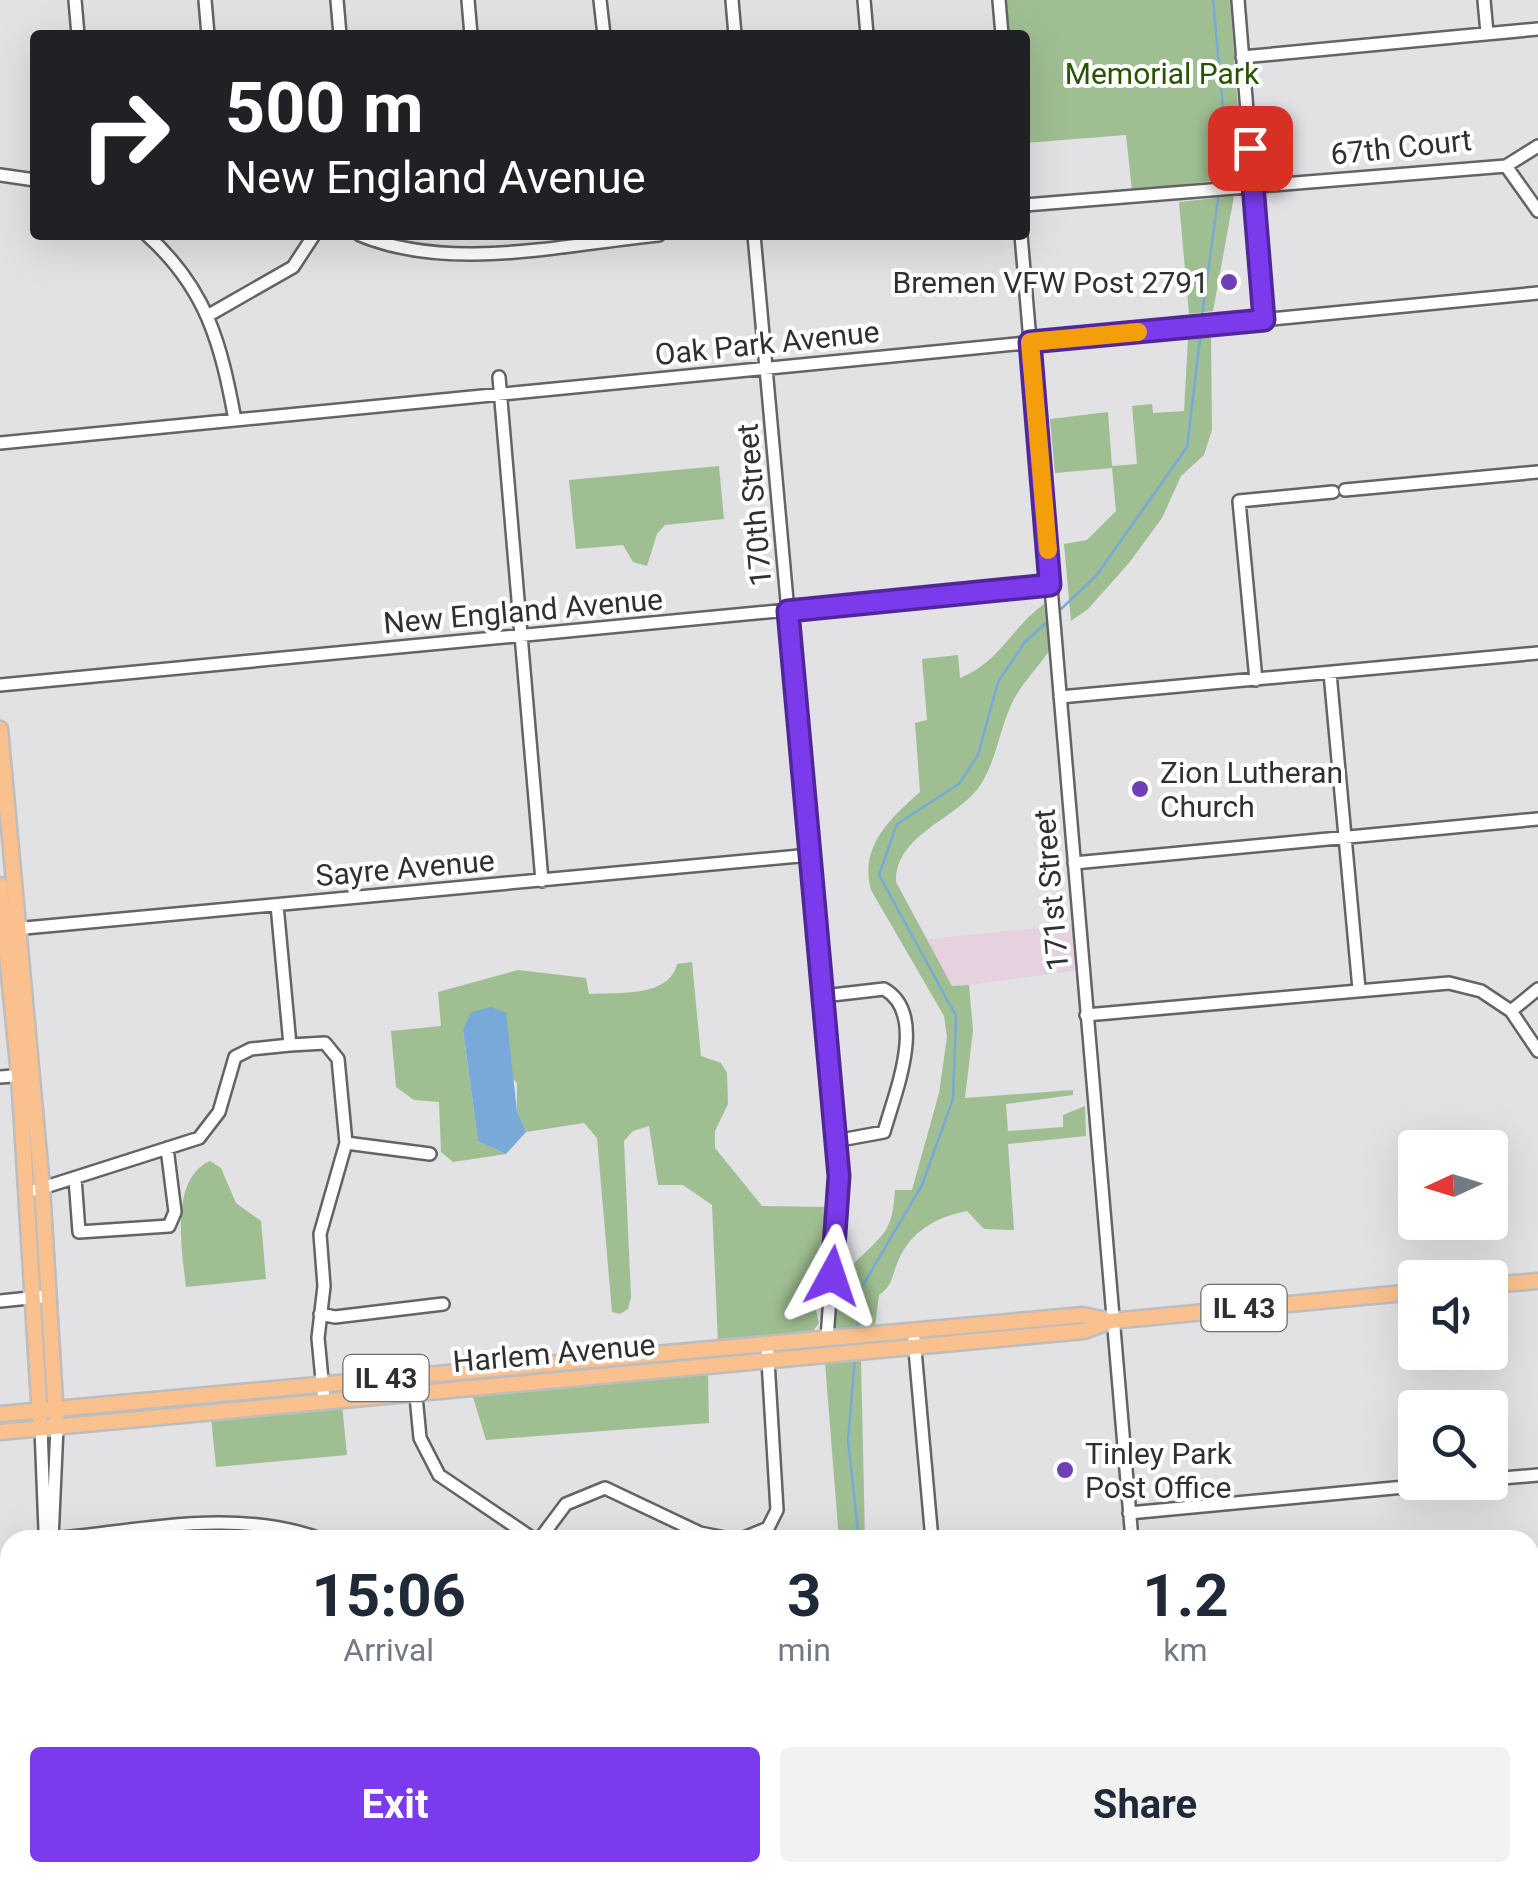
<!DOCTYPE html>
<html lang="en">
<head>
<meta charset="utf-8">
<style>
  body { margin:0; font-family:Roboto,sans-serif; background:#f2f2f3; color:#1f2937; height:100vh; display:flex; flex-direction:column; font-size:38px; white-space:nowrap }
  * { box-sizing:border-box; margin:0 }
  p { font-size:32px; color:#747a83 }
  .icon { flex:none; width:55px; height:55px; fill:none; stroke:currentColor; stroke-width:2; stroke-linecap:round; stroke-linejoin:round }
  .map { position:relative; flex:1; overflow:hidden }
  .sheet { position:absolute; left:0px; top:1530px; width:1540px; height:352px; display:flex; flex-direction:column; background:#fff; border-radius:30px 30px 0 0; box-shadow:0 10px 40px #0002 }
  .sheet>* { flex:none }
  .hud { position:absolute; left:30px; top:30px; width:1000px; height:210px; border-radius:10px; box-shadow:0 10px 40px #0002; background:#202124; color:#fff; overflow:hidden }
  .needle { width:65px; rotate:266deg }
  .controls { position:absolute; left:1398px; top:1130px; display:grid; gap:20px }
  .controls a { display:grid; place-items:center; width:110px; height:110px; border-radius:10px; background:#fff; box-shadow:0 10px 40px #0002; font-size:50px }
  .pin { position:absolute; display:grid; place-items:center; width:85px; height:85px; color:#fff; margin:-42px; border-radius:20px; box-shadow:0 5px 15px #0006 }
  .me { position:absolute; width:110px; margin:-55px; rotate:5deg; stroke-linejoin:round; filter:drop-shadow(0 0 8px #0008) }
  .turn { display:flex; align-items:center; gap:35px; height:210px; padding:0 30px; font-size:45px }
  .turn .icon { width:130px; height:130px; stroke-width:2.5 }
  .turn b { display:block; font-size:70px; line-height:85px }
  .eta { display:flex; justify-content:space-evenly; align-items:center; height:170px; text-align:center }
  .eta b { font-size:60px; font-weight:700; line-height:70px }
  .action { display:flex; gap:20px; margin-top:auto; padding:20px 30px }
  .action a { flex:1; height:115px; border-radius:10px; background:#7c3aed; color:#fff; font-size:40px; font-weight:700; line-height:115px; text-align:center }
  .action a+a { background:#f2f2f3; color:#1f2937 }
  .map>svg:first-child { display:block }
  .education { fill:#e5d1df }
  .green { fill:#9fbe91 }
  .water { fill:#78a9d8 }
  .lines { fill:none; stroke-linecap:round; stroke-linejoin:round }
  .stream { stroke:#78a9d8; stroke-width:2.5 }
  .minor-casing { stroke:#646467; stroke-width:16 }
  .major-casing { stroke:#bdbdbd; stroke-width:19 }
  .minor { stroke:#fff; stroke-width:11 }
  .major { stroke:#fac18f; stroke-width:14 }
  .route-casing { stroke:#51269a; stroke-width:25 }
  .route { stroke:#7c3aed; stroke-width:18 }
  .slow { stroke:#f59e0b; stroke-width:18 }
  .poi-dot { fill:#6f3fb6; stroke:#fff; stroke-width:4 }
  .labels { text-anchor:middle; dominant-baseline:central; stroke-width:8; stroke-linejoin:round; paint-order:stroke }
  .shield { fill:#fff; stroke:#6e6e6f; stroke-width:2.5 }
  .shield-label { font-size:28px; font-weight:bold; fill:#303031 }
  .park-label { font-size:30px; fill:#275402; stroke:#fff }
  .street-label { font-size:30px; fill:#303031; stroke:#fff }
  .poi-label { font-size:30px; fill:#303031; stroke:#fff; text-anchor:start }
</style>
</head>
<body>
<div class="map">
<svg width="1538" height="1881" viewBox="0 0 1538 1881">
  <rect width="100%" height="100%" fill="#e2e1e4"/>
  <path class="education" d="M1073 925 1079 970 969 985 952 986 927 939Z"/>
  <path class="green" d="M1004 0H1230L1243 177 1132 191 1126 135 1025 143V35H1007Z
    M1234 196 1213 311 1189 314 1179 202Z
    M1211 337 1212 430 1204 455 1181 476 1162 518 1129 563 1088 609 1071 621 1064 544 1087 540 1116 511 1112 468 1055 473 1050 419 1108 412 1112 466 1137 464 1132 406 1152 404 1153 413 1184 411 1188 339Z
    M719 466 724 519 665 525 657 534 647 566 633 562 623 545 576 549 569 480Z
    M1044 604 1049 651C1038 667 1022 684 1013 701 999 729 997 761 979 787 955 820 895 835 896 882L952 986 969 985 973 1030 965 1098 1073 1090V1095L1006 1104 1008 1131 1063 1127V1115L1085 1106 1086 1136 1008 1144 1014 1230 984 1229 967 1211C936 1217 911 1231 898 1261 892 1275 893 1286 879 1295L875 1326 835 1330C805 1289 872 1255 887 1228 893 1216 894 1204 895 1190H912L939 1093 947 1037 944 1016 871 890C859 846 890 819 920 792L915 723 927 720 922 659 958 655 960 678C1001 661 1010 629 1044 604Z
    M692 962 701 1056 721 1063 727 1073 728 1104 715 1131V1148L762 1206 830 1207 816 1310 819 1323 811 1334 718 1343 712 1205 683 1185H658L649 1126 633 1131 624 1141 631 1297 628 1309 620 1314 612 1312 597 1138 584 1123 526 1132 517 1111V1083L463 1030 478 1141 506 1154 453 1162 441 1152 439 1102 414 1100 396 1087 391 1031 441 1026 438 992 518 970 586 978 589 994C618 992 669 998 677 964Z
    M210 1161 221 1168 236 1203 261 1221 266 1279 186 1287C182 1251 169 1179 210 1161Z
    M861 1359 865 1540H839L825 1362Z
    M708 1374 709 1423 486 1440 472 1394Z
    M342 1404 347 1455 216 1467 211 1417Z
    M979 1872 1141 1873 1142 1881H887Z"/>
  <path class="water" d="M491 1007 506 1013 517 1111 526 1132 506 1154 478 1141 463 1030 471 1012Z"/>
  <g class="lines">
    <path class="stream" d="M1213 0 1224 120 1220 185
      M1201 323 1219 192
      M1061 609 1096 576 1187 447 1201 331
      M857 1329 860 1290 922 1185 953 1099 956 1016 879 875 897 824 959 784 978 755 998 682 1025 642 1047 622
      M855 1357 848 1440 859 1540
      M699 1881 701 1872"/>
    <defs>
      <path id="minor" d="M75 0 78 35
        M205 0 208 35
        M337 0 340 35
        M468 0 471 35
        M600 0 604 35
        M732 0 735 35
        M864 0 867 35
        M999 0 1002 35
        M1238 0 1264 320
        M1484 0 1487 33
        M1242 57 1538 29
        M1506 166 1538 211
        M0 175 35 180
        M1025 205 1506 166 1538 146
        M147 235C207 289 221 344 235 420
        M360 235C452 273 563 244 659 235
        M754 235 839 1177 827 1338
        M1021 235 1132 1540
        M209 315 293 267 314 235
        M499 377 542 881
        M0 443 1538 293
        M1345 490 1538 472
        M1330 673 1359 989
        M1256 680 1239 501 1333 492
        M0 685 1051 585
        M1060 697 1538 653
        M1074 863 1538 819
        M277 905 290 1045 325 1043 338 1059 346 1143 320 1234 324 1286 318 1338 324 1400
        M14 929 810 855
        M823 996 884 989C929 1014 894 1095 884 1132L835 1141
        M1511 1011 1538 1051
        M1086 1015 1449 983 1481 991 1511 1011 1538 989
        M0 1077 26 1075
        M346 1143 430 1154
        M75 1178 79 1232 169 1226 175 1212 167 1148
        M36 1190 199 1138 219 1112 235 1057 251 1049 290 1045
        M0 1301 49 1296
        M320 1314 335 1317 443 1304
        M914 1339 932 1540
        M414 1375 420 1438 439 1475 535 1540
        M41 1429 45 1530 52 1539
        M1490 1479 1538 1475
        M1129 1513 1457 1482
        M52 1539C140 1531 238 1507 323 1540
        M52 1540 57 1427
        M539 1540 566 1504 605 1488 700 1533 735 1540
        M739 1540 768 1528 777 1510 767 1344
        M1530 1645 1538 1644
        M0 1656 10 1655
        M0 1784 10 1793
        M0 1811 10 1801
        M1530 1817 1538 1816
        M85 1872 86 1881
        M213 1872 232 1881
        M424 1872 437 1881
        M1163 1872 1164 1881
        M451 1881 456 1872
        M628 1881 629 1872
        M771 1881 773 1872"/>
      <path id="major" d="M0 729 42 1187 56 1417
        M0 885 19 1075 40 1418
        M1490 1285 1538 1281
        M0 1414 1083 1315 1111 1321
        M0 1432 1084 1331 1111 1321 1415 1292"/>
    </defs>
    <use href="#minor" class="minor-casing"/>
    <use href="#major" class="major-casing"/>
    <use href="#minor" class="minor"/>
    <use href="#major" class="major"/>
  </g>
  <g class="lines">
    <defs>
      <path id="route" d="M832 1276 839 1176 788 611 1050 585 1030 342 1264 320 1250 148"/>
    </defs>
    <use href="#route" class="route-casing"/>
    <use href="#route" class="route"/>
    <path class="slow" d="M1048 550 1030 342 1138 332"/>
  </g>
  <g class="poi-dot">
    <circle cx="1229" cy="282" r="10"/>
    <circle cx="1140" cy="789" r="10"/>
    <circle cx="1065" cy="1470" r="10"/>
  </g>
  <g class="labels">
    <g class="shield">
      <rect x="1201.5" y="1285" width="85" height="46" rx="8"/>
      <rect x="343.5" y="1355" width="85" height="46" rx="8"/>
    </g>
    <g class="shield-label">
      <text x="1244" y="1308">IL 43</text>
      <text x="386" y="1378">IL 43</text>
    </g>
    <g class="park-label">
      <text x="1162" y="73">Memorial Park</text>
    </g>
    <g class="street-label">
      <text transform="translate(1401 147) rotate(-6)">67th Court</text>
      <text transform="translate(767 343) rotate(-6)">Oak Park Avenue</text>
      <text transform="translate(754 505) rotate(-95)">170th Street</text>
      <text transform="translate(523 611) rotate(-5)">New England Avenue</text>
      <text transform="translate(405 868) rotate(-5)">Sayre Avenue</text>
      <text transform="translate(1051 890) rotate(-95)">171st Street</text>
      <text transform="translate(554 1353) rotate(-5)">Harlem Avenue</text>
    </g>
    <g class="poi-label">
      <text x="1209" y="282" text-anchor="end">Bremen VFW Post 2791</text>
      <text x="1160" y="772">Zion Lutheran<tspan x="1160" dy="34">Church</tspan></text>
      <text x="1085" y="1453">Tinley Park<tspan x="1085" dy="34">Post Office</tspan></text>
    </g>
  </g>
</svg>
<div class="controls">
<a><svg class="needle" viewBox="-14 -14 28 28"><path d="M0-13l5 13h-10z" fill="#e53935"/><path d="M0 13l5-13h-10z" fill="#747a83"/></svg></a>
<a><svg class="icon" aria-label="sound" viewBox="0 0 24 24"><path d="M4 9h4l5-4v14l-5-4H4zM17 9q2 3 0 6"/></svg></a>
<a><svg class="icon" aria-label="search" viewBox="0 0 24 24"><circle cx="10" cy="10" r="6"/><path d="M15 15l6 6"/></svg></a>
</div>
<div class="pin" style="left:1250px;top:148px;background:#d93025"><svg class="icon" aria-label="arrive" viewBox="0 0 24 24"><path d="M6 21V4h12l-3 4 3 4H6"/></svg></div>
<svg class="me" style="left:832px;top:1276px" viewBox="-20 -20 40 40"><path d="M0-17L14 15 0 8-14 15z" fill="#7c3aed" stroke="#fff" stroke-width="4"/></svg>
<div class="hud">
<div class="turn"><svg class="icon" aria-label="right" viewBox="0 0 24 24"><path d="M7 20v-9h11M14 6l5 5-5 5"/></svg><div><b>500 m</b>New England Avenue</div></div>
</div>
<section class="sheet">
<div class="eta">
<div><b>15:06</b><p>Arrival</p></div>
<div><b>3</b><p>min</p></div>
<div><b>1.2</b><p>km</p></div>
</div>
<div class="action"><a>Exit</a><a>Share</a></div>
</section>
</div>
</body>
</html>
